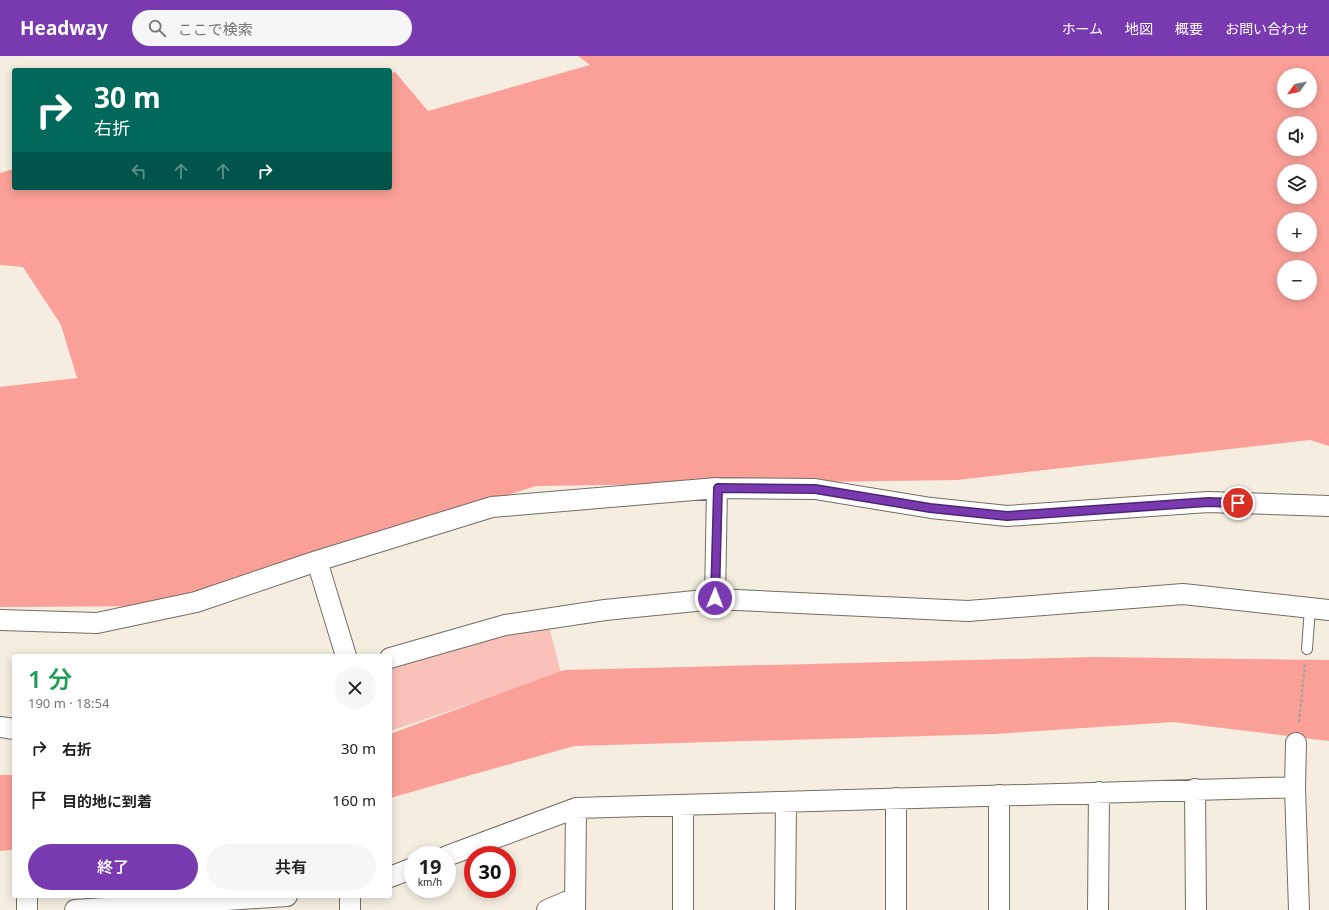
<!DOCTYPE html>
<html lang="ja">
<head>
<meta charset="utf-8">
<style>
  body { margin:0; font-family:"Noto Sans","Noto Sans JP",sans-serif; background:#f6f6f6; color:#222; height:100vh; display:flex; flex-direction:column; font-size:15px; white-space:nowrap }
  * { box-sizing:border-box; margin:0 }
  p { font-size:13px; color:#767676 }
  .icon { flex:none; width:22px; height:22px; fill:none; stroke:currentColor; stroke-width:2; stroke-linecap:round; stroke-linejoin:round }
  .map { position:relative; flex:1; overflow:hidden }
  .details { position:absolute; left:12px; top:598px; width:380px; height:244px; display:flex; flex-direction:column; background:#fff; border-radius:4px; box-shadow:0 2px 10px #0003 }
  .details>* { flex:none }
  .hud { position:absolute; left:12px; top:12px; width:380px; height:122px; border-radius:4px; box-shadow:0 2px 10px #0003; background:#00695c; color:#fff; overflow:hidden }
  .needle { width:26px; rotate:237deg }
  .tools { position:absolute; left:1277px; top:12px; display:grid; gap:8px }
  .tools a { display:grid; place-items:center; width:40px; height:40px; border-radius:50%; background:#fff; box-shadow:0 2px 10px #0003; font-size:20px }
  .speed { position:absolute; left:404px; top:790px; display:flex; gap:8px; font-size:20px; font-weight:700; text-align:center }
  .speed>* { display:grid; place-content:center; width:52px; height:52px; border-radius:50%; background:#fff; box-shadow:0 2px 10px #0003; line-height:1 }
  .speed small { font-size:10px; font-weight:400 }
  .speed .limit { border:6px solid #d22; background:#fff; color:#111 }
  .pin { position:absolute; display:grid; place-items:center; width:34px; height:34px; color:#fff; margin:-17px; border:2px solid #fff; border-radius:50%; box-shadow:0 1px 4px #0007 }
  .me { position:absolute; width:44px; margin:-22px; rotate:1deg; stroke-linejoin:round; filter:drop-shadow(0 0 3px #0008) }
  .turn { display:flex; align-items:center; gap:14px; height:84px; padding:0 16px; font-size:18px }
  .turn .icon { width:52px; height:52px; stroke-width:2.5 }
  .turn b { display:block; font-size:28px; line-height:34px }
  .lanes { display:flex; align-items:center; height:38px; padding:0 16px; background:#0003; justify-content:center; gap:20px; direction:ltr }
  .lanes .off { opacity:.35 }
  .round { display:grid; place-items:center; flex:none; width:42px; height:42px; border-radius:21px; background:#f6f6f6 }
  .head { display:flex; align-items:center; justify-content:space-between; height:68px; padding:0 16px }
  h1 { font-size:24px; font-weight:600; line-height:30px; color:#1e9e55 }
  .button { display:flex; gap:8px; margin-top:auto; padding:8px 16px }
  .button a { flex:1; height:46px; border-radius:24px; background:#793aaf; color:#fff; font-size:16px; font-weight:600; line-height:46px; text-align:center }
  .button a+a { background:#f6f6f6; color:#222 }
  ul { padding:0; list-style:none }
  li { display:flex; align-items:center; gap:12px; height:52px; padding:0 16px }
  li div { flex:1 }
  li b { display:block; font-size:15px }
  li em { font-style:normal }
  header { display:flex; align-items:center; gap:24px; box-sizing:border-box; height:56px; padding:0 20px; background:#793aaf; color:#fff }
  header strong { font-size:19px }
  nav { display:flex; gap:22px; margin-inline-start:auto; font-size:14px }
  .search { width:280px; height:36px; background:#f6f6f6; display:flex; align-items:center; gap:10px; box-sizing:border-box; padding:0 14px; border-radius:22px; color:#767676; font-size:15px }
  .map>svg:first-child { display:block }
  .green { fill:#fac0ba }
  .forest { fill:#faa098; fill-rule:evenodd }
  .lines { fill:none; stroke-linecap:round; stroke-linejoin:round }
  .service-casing { stroke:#746d62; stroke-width:12 }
  .minor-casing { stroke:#746d62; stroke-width:22 }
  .path { stroke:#aaa49a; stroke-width:2.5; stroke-dasharray:3 2; stroke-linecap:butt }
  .service { stroke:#fff; stroke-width:10 }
  .minor { stroke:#fff; stroke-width:20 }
  .route-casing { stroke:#4f2672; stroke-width:10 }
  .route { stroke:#793aaf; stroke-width:7 }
</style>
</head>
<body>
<header>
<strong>Headway</strong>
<div class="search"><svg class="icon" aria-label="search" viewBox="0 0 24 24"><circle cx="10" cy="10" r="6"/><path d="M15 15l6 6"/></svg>ここで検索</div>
<nav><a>ホーム</a><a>地図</a><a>概要</a><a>お問い合わせ</a></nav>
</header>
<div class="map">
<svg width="1329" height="854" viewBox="0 0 1329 854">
  <rect width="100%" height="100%" fill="#f5ede0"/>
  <path class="green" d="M549 570 561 617 390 675V609L480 582Z"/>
  <path class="forest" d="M578 0H1329V390L1310 384 957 424 536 430 166 550 0 551V331L77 322 61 269 23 211 0 209V117L14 113V132H390V17L395 16 428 55 590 9ZM1284 19H1310V45H1284ZM1284 67H1310V93H1284ZM1284 115H1310V141H1284ZM1284 163H1310V189H1284ZM1284 211H1310V237H1284Z
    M1094 601 1329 604V685L1173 666 995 678 574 690 390 742V678L564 614Z
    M0 719H14V794L0 795Z"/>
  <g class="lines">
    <defs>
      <path id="service" d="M1307 593 1310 552"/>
      <path id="minor" d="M317 505 346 600
        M715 543 717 432
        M0 564 97 567 196 546 317 505 492 451 717 432 815 433 931 452 1007 460 1208 446 1329 450
        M390 602 505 569 605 554 715 543 968 555 1183 538 1329 554
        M0 671 14 673
        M1296 687 1295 731 1299 854
        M1195 733 1196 854
        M999 739V854
        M447 800 576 752 1295 731
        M390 821 413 812
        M27 854V840
        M75 854 287 840
        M350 854V840
        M547 854 575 842
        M575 854 576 752
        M683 854V749
        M785 854 786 746
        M896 854V742
        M1098 854 1099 736"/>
    </defs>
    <use href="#service" class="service-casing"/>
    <use href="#minor" class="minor-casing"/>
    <path class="path" d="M1299 666 1305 608"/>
    <use href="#service" class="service"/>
    <use href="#minor" class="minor"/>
  </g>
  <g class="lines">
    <defs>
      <path id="route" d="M715 542 718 432 815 433 930 452 1007 460 1208 446 1238 447"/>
    </defs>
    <use href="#route" class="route-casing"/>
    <use href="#route" class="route"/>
  </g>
</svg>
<div class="tools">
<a><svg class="needle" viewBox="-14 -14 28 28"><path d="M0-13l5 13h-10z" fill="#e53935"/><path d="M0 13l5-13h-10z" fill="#767676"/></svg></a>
<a><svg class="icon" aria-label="sound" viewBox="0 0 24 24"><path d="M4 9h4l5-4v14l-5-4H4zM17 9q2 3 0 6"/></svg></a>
<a><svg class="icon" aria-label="layers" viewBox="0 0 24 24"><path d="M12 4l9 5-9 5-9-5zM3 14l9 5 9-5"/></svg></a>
<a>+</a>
<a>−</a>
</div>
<div class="speed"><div>19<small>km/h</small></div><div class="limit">30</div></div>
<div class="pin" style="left:1238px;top:447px;background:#d93025"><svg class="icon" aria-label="arrive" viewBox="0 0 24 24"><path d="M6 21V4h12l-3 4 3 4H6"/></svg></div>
<svg class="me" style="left:715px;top:542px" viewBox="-20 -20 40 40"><circle r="17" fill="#793aaf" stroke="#fff" stroke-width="3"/><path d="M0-11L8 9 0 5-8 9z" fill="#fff"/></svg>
<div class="hud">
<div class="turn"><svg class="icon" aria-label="right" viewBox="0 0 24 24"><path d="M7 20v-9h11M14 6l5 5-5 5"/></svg><div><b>30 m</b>右折</div></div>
<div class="lanes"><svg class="icon off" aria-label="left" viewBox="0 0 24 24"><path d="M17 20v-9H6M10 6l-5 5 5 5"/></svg><svg class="icon off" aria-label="ahead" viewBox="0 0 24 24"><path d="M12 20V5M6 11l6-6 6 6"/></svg><svg class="icon off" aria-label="ahead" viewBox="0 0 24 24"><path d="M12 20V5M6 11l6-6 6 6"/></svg><svg class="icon" aria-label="right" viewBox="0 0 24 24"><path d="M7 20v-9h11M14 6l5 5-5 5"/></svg></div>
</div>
<section class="details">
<div class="head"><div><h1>1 分</h1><p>190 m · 18:54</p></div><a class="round"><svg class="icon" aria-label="close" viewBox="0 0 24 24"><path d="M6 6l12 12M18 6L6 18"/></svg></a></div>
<ul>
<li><svg class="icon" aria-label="right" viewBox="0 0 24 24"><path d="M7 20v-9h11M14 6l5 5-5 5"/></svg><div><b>右折</b></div><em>30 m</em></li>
<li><svg class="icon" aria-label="arrive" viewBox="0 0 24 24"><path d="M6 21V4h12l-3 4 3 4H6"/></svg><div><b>目的地に到着</b></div><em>160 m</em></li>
</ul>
<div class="button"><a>終了</a><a>共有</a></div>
</section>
</div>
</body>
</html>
